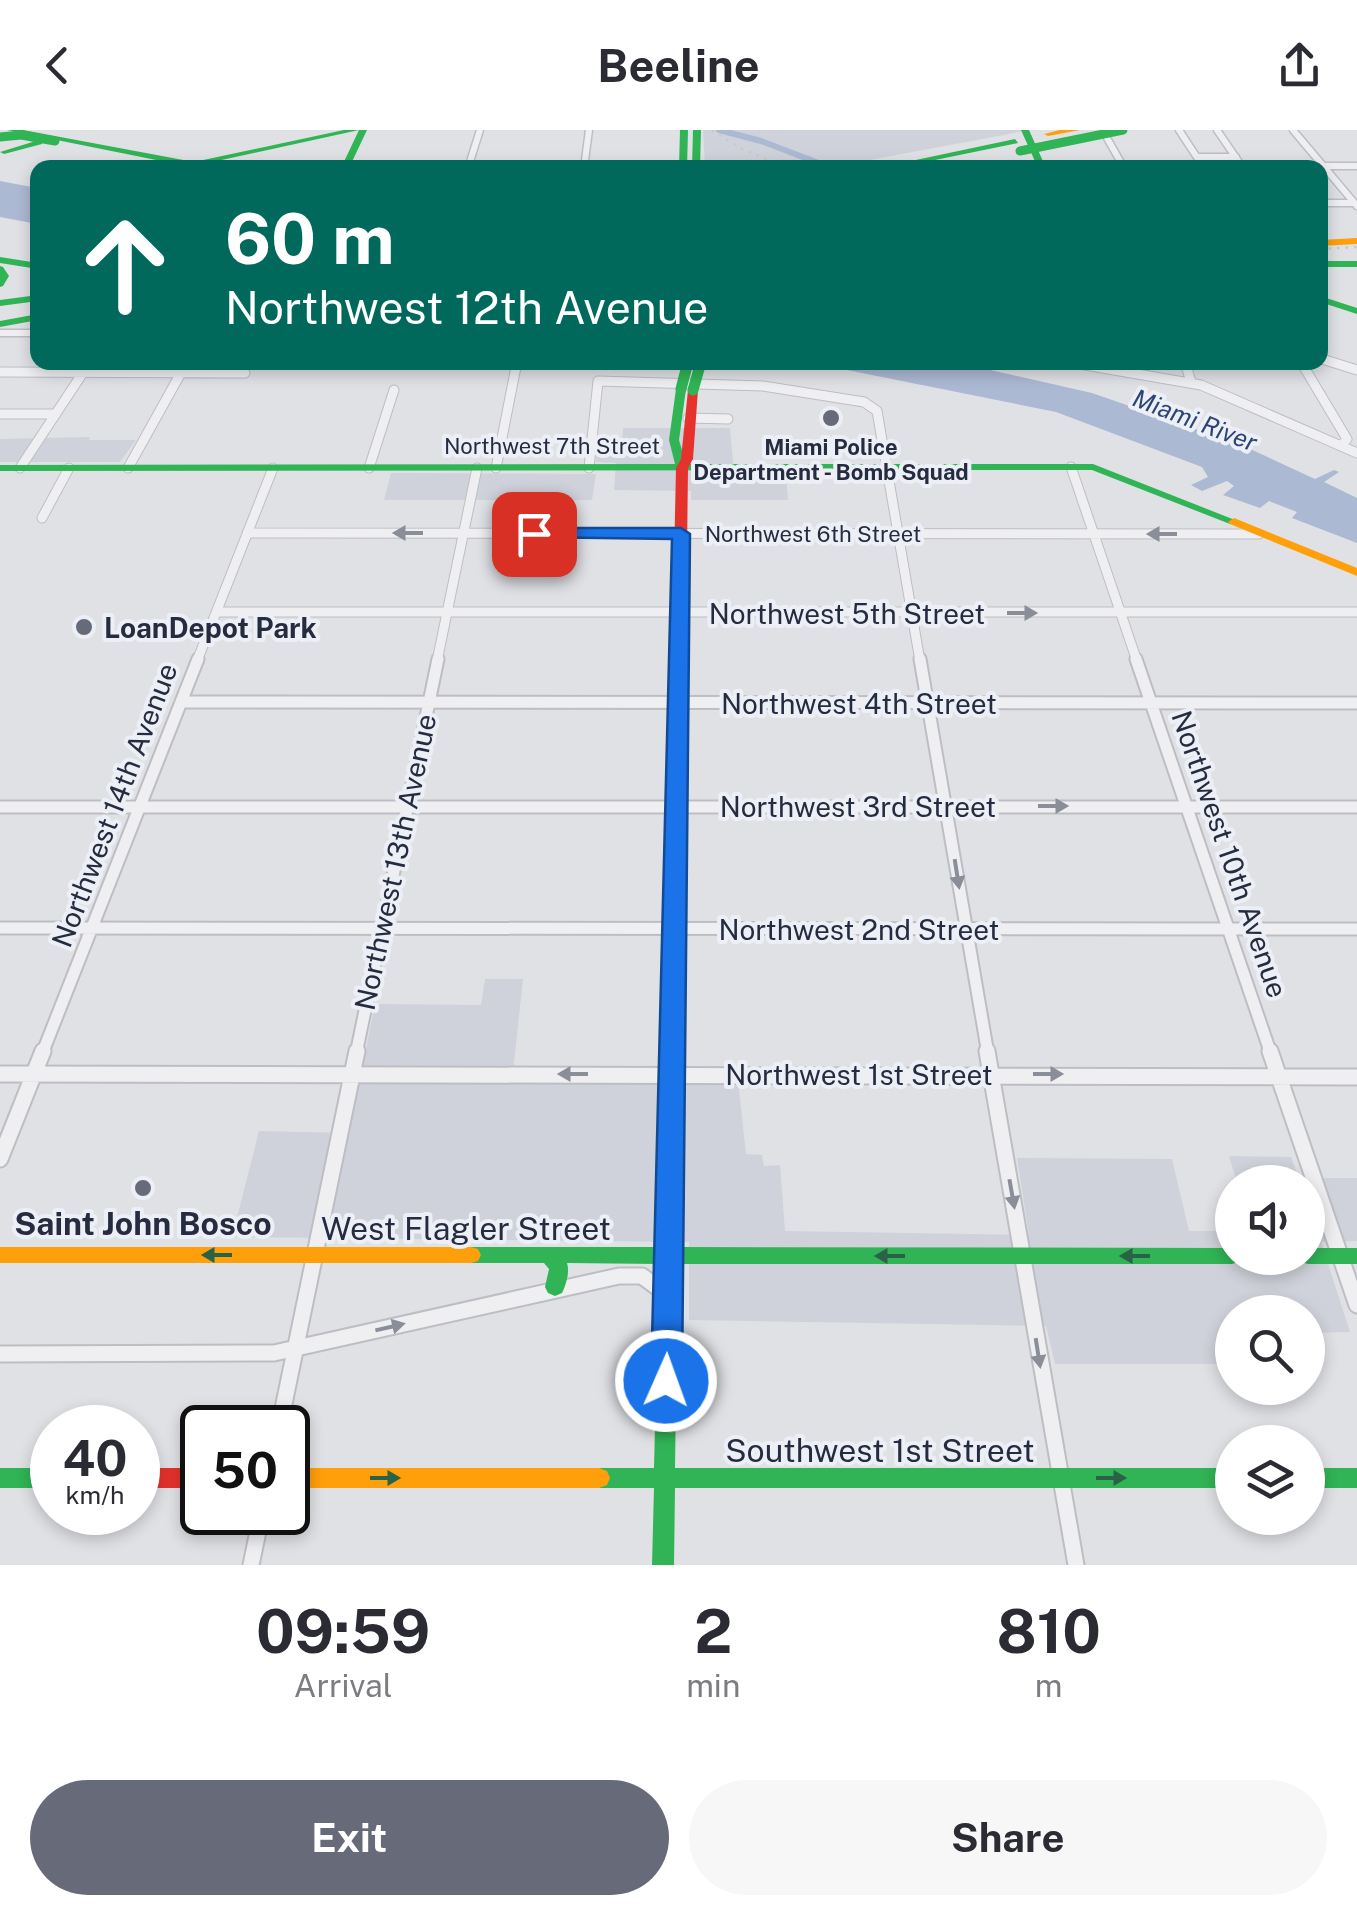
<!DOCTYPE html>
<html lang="en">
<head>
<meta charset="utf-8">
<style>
  body { margin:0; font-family:"Public Sans",sans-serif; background:#f7f7f7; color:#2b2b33; height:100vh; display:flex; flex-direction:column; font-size:38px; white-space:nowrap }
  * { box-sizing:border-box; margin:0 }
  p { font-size:32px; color:#7c7c81 }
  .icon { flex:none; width:55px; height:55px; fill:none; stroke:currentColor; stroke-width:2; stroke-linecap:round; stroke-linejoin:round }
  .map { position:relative; height:1435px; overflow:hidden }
  .sheet { display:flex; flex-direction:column; background:#fff; flex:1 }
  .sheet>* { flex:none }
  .hud { position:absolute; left:30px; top:30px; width:1298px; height:210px; border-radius:20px; box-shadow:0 5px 15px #0003; background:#00695c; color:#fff; overflow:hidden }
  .tools { position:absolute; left:1215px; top:1035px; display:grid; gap:20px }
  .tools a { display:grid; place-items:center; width:110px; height:110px; border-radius:50%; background:#fff; box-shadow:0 5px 15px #0003; font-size:50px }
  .speed { position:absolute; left:30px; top:1275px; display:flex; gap:20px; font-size:50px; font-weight:700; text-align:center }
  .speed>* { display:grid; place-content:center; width:130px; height:130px; border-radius:50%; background:#fff; box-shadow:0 5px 15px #0003; line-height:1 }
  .speed small { font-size:25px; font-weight:400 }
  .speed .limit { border:5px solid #111; border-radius:15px; background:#fff; color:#111 }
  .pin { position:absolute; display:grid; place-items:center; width:85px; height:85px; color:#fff; margin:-42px; border-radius:20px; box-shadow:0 5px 15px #0006 }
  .me { position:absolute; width:110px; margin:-55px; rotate:2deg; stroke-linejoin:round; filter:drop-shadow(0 0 8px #0008) }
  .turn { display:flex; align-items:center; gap:35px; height:210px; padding:0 30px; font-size:45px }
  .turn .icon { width:130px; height:130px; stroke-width:2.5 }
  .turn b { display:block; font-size:70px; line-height:85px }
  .eta { display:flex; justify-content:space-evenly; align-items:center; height:170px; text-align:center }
  .eta b { font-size:60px; font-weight:700; line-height:70px }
  .action { display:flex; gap:20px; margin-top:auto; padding:20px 30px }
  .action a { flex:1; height:115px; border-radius:60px; background:#676b79; color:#fff; font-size:40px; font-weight:700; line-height:115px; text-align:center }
  .action a+a { background:#f7f7f7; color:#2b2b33 }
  header { display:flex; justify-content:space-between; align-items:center; height:130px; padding:0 30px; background:#fff; font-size:45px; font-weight:700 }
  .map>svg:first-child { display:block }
  .built { fill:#d0d2db }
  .water { fill:#acb9d3 }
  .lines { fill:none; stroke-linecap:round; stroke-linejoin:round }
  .canal { stroke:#acb9d3; stroke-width:6 }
  .street-far3-casing { stroke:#bdbec3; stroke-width:9 }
  .street-far2-casing { stroke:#bdbec3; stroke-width:11 }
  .street-far1-casing { stroke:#bdbec3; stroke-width:15 }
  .street-casing { stroke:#bdbec3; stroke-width:19 }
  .street-far3 { stroke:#efeff2; stroke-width:6 }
  .street-far2 { stroke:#efeff2; stroke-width:9 }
  .street-far1 { stroke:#efeff2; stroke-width:11 }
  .street { stroke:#efeff2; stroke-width:15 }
  .fast { fill:#30b455; fill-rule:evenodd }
  .slow { fill:#ff9f0a; fill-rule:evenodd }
  .jam { fill:#e5322d; fill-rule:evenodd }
  .rail { stroke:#c8c9cd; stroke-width:2.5; stroke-dasharray:2.5 6; stroke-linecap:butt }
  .fast-bridge-far1 { stroke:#30b455; stroke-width:9 }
  .fast-bridge { stroke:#30b455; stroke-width:11 }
  .oneway { fill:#8a8e98 }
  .oneway2 { fill:#2a6248 }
  .route { fill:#1a73e8; stroke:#114b97; stroke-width:2.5 }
  .poi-dot { fill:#676b79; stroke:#eceff6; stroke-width:4 }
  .labels { text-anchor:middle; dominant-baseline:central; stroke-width:8; stroke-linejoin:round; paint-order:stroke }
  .far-street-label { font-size:22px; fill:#262c3f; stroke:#eceff6 }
  .far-poi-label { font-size:22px; font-weight:bold; fill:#262c3f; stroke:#eceff6 }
  .far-water-label { font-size:25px; font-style:italic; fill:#2d4476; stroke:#eceff6 }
  .street-label { font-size:28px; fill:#262c3f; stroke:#eceff6 }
  .poi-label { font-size:28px; font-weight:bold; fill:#262c3f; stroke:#eceff6; text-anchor:start }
  .near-poi-label { font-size:32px; font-weight:bold; fill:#262c3f; stroke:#eceff6 }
  .near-street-label { font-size:32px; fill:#262c3f; stroke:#eceff6 }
</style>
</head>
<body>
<header><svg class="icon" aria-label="back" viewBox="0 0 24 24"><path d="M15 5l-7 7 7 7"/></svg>Beeline<svg class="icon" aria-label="share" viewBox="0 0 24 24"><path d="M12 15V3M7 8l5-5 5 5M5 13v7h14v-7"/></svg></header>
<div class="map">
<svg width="1357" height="1435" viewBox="0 0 1357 1435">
  <rect width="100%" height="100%" fill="#e0e1e5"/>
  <path class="built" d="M703 0H1030L827 38 705 37Z
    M623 298H730L734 343 786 344 788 370H691V361L614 360 616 333 596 332 597 315H622Z
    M90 307 89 310H136L120 332H0V309Z
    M391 343 596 344 592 370H384Z
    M485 849H523L512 951 738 950 746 1024 762 1025 764 1036 780 1035 785 1101 1029 1105 1017 1028 1172 1029 1189 1101H1232V1128H1308V1052H1237L1229 1026 1291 1027 1299 1048H1357V1111L1321 1112 1350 1202 1308 1203V1182H1232V1234H1055L1046 1196 689 1190V1112L232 1107 259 1001 349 1003 375 874 481 875Z"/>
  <path class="water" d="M0 51 37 58V94L0 87Z
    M812 233H959L1092 263 1204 302 1216 297 1248 318 1315 349 1334 340 1339 342 1324 352 1357 368V413L1292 388 1297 382 1269 371 1260 378 1223 365 1234 356 1227 351 1202 361 1191 355 1208 347 1202 337 1056 282Z"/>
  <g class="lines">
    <path class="canal" d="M719 0 761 11 829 37"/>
    <defs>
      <path id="street-far3" d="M1179 0 1204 38
        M1217 0 1243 38
        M1293 0 1357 76
        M1107 8 1124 38
        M1197 27H1236
        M1041 35 1203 36
        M1241 36H1357
        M468 38 480 0
        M584 38 589 0
        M1320 73H1353
        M0 203H38
        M1320 228 1329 231"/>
      <path id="street-far2" d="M1322 229 1357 240
        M1068 232 1201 255 1357 323
        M1185 232 1191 252
        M1301 232 1347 309 1341 316
        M0 242 245 243
        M0 284H56
        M688 288 728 289
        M1071 337 1137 531
        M20 338 90 232
        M128 338 187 232
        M369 338 394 260
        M496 338 517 232
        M589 338 598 251 763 256 864 272 877 281 920 531
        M42 388 69 338
        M247 403 1259 404
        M217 482H1357
        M197 531 273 338
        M437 531 477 338"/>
      <path id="street-far1" d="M920 529 988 924
        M1136 529 1271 924
        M181 572 1357 573
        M0 677H1357
        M0 798 1357 799
        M42 924 198 529
        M356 924 438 529"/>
      <path id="street" d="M987 921 1076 1435
        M1270 921 1357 1175
        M0 944 1357 947
        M0 1029 43 921
        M0 1224 274 1223 619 1146H642L669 1166
        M279 1298 357 921
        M251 1435 262 1382"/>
    </defs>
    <use href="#street-far3" class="street-far3-casing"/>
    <use href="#street-far2" class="street-far2-casing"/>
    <use href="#street-far1" class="street-far1-casing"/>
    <use href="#street" class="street-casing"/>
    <use href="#street-far3" class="street-far3"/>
    <use href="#street-far2" class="street-far2"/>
    <use href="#street-far1" class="street-far1"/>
    <use href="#street" class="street"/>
    <path class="fast" d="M7 0H23L194 32 344 0H359L203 34 215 38H196Z
      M359 0H367L349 38H341Z
      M680 0H688L687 38H679Z
      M693 0H701L700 38H692Z
      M1021 0H1029L1046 38H1038Z
      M1015 9 1018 13 896 38H878Z
      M39 10H42V14L4 24 0 22Z
      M0 127 38 133V139L0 133Z
      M1320 131H1357V137H1320Z
      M0 136 3 137 9 146 3 156 0 157Z
      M38 165V171L0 176V170Z
      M1320 166 1357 178V184L1320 172Z
      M38 184V190L0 197V191Z
      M681 256 686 259 679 310 686 334H1093L1240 392 1238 394H1230L1092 340 0 341V335L675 334 669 310 676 259Z
      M675 751 683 756 678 1117 1232 1118V1128H1241L1239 1132 1232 1134H678L675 1338H1232V1358H675L674 1435H652L654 1358H599L591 1355 588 1348 591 1341 599 1338H654L659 1134 567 1133C570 1142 566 1155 562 1163L555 1166 548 1163 545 1157 549 1139 544 1133H471L464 1131 461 1125 464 1119 471 1117H659L667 756Z
      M1308 1118H1357V1134H1308L1301 1132 1299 1128H1308Z
      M0 1338H52V1358H0Z
      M1308 1338H1357V1358H1308Z"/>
    <path class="slow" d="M1060 0H1080L1048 6 1044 4Z
      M1357 108V114L1320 116V110Z
      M1234 388 1357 438V446L1230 394 1228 392Z
      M0 1117H471L478 1119 481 1125 478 1131 471 1133H0Z
      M288 1338H599L607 1341 610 1348 607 1355 599 1358H288Z"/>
    <path class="jam" d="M693 257 698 260 693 329 688 338 683 756 675 761 667 756 676 338 681 329 688 260Z
      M138 1338H202V1358H138Z"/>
    <path class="rail" d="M712 0 740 18 788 38
      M1320 119 1357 117"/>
    <path class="fast-bridge-far1" d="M0 7 21 5 55 11
      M1020 21 1123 0"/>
    <path class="fast-bridge" d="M681 259 688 232
      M693 260 701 232"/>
  </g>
  <defs><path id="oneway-solid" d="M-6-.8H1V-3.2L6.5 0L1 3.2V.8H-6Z" transform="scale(2.5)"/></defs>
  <g class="oneway">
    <use href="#oneway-solid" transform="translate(408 403) rotate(-180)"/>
    <use href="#oneway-solid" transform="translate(1162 404) rotate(-180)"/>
    <use href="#oneway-solid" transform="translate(1022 483)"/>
    <use href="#oneway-solid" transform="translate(1053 676)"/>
    <use href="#oneway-solid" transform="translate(957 744) rotate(81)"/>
    <use href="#oneway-solid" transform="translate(573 944) rotate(180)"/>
    <use href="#oneway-solid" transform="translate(1048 944)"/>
    <use href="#oneway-solid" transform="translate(1012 1064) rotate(80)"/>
    <use href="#oneway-solid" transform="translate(390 1197) rotate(-13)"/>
    <use href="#oneway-solid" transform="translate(1038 1223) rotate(81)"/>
  </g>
  <g class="oneway2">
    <use href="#oneway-solid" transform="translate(217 1125) rotate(180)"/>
    <use href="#oneway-solid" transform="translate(890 1126) rotate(-180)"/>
    <use href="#oneway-solid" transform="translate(1135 1126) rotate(180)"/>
    <use href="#oneway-solid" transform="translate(385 1348)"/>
    <use href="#oneway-solid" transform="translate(1111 1348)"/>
  </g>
  <path class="route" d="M534 398H681L690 404 682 1251 677 1261 666 1265 655 1261 651 1251 672 409 528 407 525 404Z"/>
  <g class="poi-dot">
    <circle cx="831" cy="288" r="10"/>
    <circle cx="84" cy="497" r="10"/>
    <circle cx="143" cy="1058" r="10"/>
  </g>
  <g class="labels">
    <g class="far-street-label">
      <text x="552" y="316">Northwest 7th Street</text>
      <text x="813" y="404">Northwest 6th Street</text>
    </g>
    <g class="far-poi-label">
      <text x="831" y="317">Miami Police<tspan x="831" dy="25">Department - Bomb Squad</tspan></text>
    </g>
    <g class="far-water-label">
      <text transform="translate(1195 290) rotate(21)">Miami River</text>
    </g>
    <g class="street-label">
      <text x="847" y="483">Northwest 5th Street</text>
      <text x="859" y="573">Northwest 4th Street</text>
      <text transform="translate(114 675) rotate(-69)">Northwest 14th Avenue</text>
      <text x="858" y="676">Northwest 3rd Street</text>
      <text transform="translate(1230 724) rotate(71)">Northwest 10th Avenue</text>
      <text transform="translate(395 732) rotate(-78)">Northwest 13th Avenue</text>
      <text x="859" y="799">Northwest 2nd Street</text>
      <text x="859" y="944">Northwest 1st Street</text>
    </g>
    <g class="poi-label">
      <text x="104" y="497">LoanDepot Park</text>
    </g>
    <g class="near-poi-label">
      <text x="143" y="1093">Saint John Bosco</text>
    </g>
    <g class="near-street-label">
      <text x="466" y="1098">West Flagler Street</text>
      <text x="880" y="1320">Southwest 1st Street</text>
    </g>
  </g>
</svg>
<div class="tools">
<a><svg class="icon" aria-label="sound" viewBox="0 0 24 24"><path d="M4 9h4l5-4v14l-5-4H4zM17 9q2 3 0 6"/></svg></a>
<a><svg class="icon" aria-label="search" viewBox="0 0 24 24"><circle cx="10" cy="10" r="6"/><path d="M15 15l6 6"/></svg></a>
<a><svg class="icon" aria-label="layers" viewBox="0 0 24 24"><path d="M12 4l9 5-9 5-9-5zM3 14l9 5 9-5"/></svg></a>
</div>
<div class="speed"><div>40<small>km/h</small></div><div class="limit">50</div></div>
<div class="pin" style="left:534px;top:404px;background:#d93025"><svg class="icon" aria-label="arrive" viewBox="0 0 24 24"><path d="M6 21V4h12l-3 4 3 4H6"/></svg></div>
<svg class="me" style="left:666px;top:1251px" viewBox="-20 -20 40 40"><circle r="17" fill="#1a73e8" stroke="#fff" stroke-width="3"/><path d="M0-11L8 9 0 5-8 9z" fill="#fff"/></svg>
<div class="hud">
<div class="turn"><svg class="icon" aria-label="ahead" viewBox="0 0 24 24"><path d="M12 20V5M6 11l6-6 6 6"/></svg><div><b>60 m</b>Northwest 12th Avenue</div></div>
</div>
</div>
<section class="sheet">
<div class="eta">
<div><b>09:59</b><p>Arrival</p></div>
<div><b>2</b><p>min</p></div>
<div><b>810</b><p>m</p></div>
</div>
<div class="action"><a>Exit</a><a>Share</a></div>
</section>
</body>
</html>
